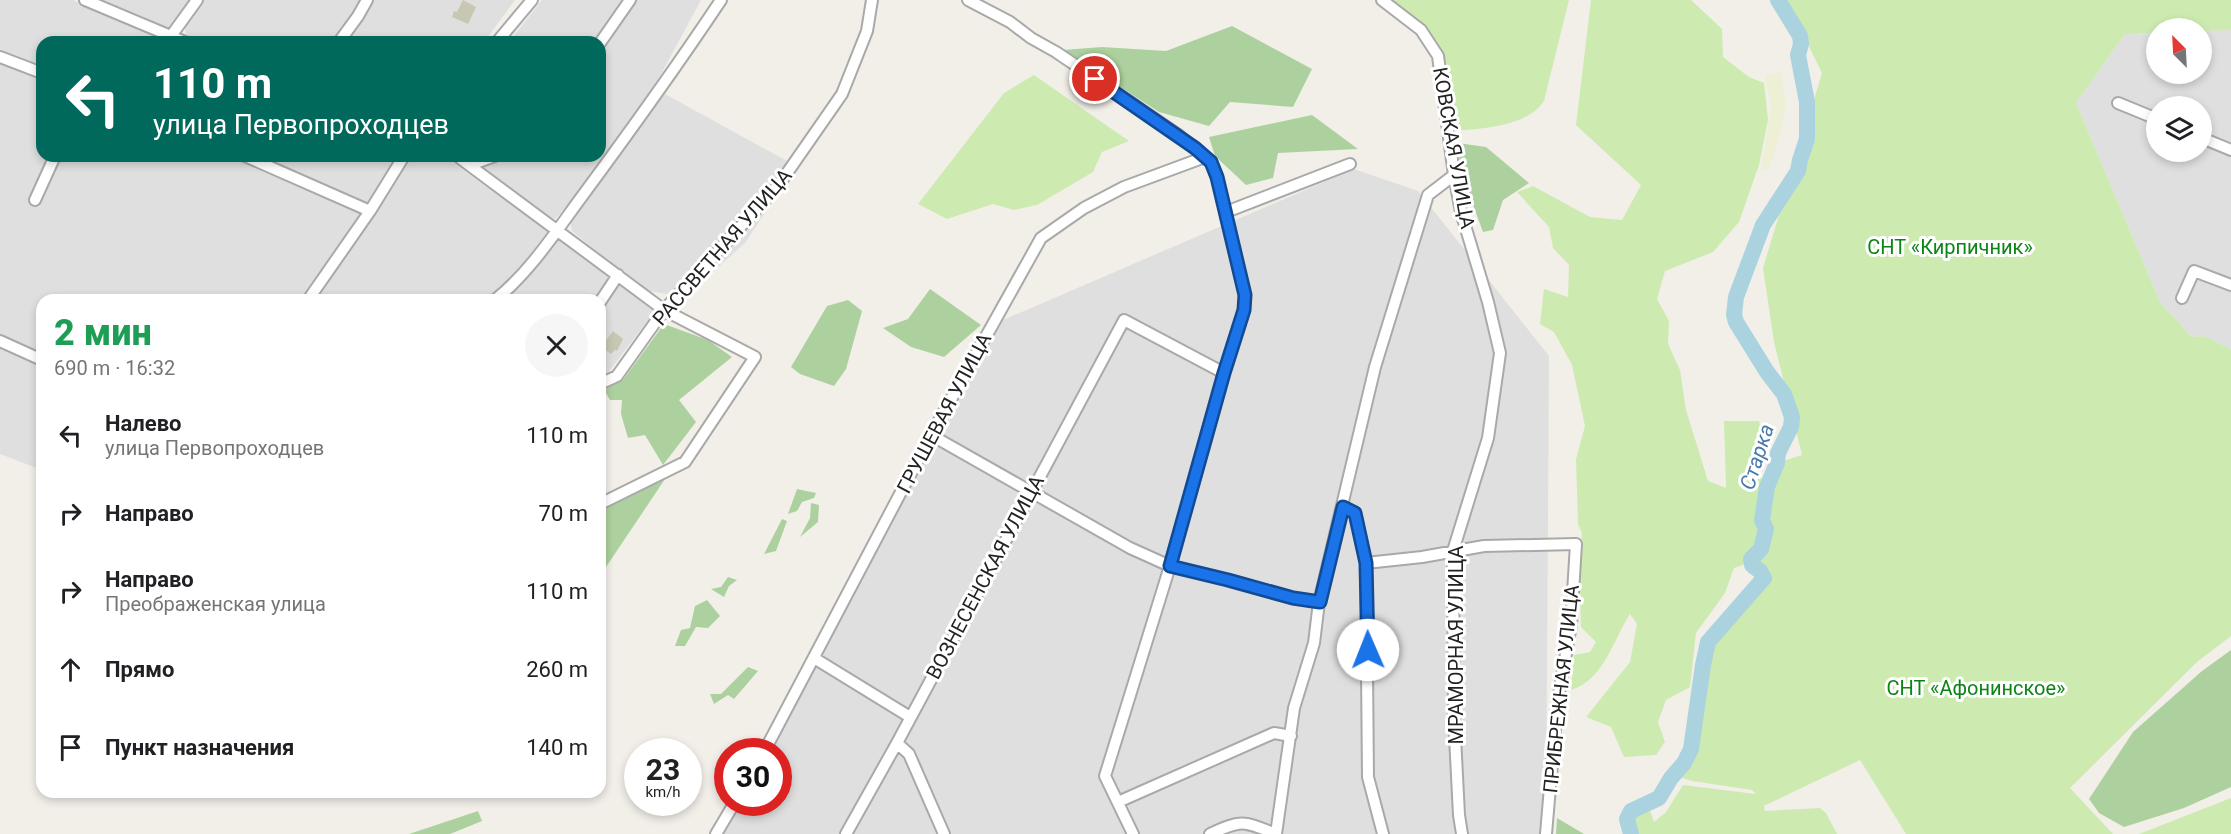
<!DOCTYPE html>
<html lang="ru">
<head>
<meta charset="utf-8">
<style>
  body { margin:0; font-family:Roboto,sans-serif; background:#f6f6f6; color:#202124; height:100vh; display:flex; flex-direction:column; font-size:22px; white-space:nowrap }
  * { box-sizing:border-box; margin:0 }
  p { font-size:20px; color:#757577 }
  .icon { flex:none; width:33px; height:33px; fill:none; stroke:currentColor; stroke-width:2; stroke-linecap:round; stroke-linejoin:round }
  .map { position:relative; flex:1; overflow:hidden }
  .side { position:absolute; left:36px; top:294px; width:570px; height:504px; display:flex; flex-direction:column; background:#fff; border-radius:18px; box-shadow:0 3px 9px #0003 }
  .side>* { flex:none }
  .hud { position:absolute; left:36px; top:36px; width:570px; height:126px; border-radius:18px; box-shadow:0 3px 9px #0003; background:#00695c; color:#fff; overflow:hidden }
  .needle { width:39px; rotate:336deg }
  .controls { position:absolute; left:2146px; top:18px; display:grid; gap:12px }
  .controls a { display:grid; place-items:center; width:66px; height:66px; border-radius:50%; background:#fff; box-shadow:0 3px 9px #0003; font-size:30px }
  .speed { position:absolute; left:624px; top:738px; display:flex; gap:12px; font-size:30px; font-weight:700; text-align:center }
  .speed>* { display:grid; place-content:center; width:78px; height:78px; border-radius:50%; background:#fff; box-shadow:0 3px 9px #0003; line-height:1 }
  .speed small { font-size:15px; font-weight:400 }
  .speed .limit { border:9px solid #d22; background:#fff; color:#111 }
  .pin { position:absolute; display:grid; place-items:center; width:51px; height:51px; color:#fff; margin:-26px; border:3px solid #fff; border-radius:50%; box-shadow:0 2px 6px #0007 }
  .me { position:absolute; width:66px; margin:-33px; rotate:359deg; stroke-linejoin:round; filter:drop-shadow(0 0 4px #0008) }
  .turn { display:flex; align-items:center; gap:21px; height:126px; padding:0 18px; font-size:27px }
  .turn .icon { width:78px; height:78px; stroke-width:2.5 }
  .turn b { display:block; font-size:42px; line-height:51px }
  .round { display:grid; place-items:center; flex:none; width:63px; height:63px; border-radius:32px; background:#f6f6f6 }
  .headline { display:flex; align-items:center; justify-content:space-between; height:102px; padding:0 18px }
  h1 { font-size:36px; font-weight:800; line-height:45px; color:#1e9e55 }
  ul { padding:0; list-style:none }
  li { display:flex; align-items:center; gap:18px; height:78px; padding:0 18px }
  li div { flex:1 }
  li b { display:block; font-size:22px }
  li em { font-style:normal }
  .map>svg:first-child { display:block }
  .residential { fill:#e0dfdf; fill-rule:evenodd }
  .construction { fill:#c7c7b4 }
  .farmland { fill:#eef0d5 }
  .grass { fill:#cdebb0 }
  .forest { fill:#add19e }
  .lines { fill:none; stroke-linecap:round; stroke-linejoin:round }
  .river { stroke:#aad3df; stroke-width:16 }
  .street-casing { stroke:#a9a9a9; stroke-width:14 }
  .street { stroke:#fff; stroke-width:10 }
  .route-casing { stroke:#114b97; stroke-width:15 }
  .route { stroke:#1a73e8; stroke-width:10 }
  .labels { text-anchor:middle; dominant-baseline:central; stroke-width:6; stroke-linejoin:round; paint-order:stroke }
  .street-label { font-size:20px; fill:#222; stroke:#fff }
  .park-label { font-size:20px; fill:#0c8416; stroke:#fff }
  .water-label { font-size:21px; font-style:italic; fill:#4a7aab; stroke:#fff }
</style>
</head>
<body>
<div class="map">
<svg width="2231" height="834" viewBox="0 0 2231 834">
  <rect width="100%" height="100%" fill="#f2efe9"/>
  <path class="residential" d="M0 0H73L170 42H42V69L0 53Z
    M101 0H189L169 28Z
    M203 0H362L334 42H203L187 35 184 27Z
    M372 0H515L484 42H348Z
    M542 0H701L654 87 566 207 555 219 537 210 461 156H600V42H509Z
    M2231 30V349L2204 336 2192 337 2160 302 2076 103 2125 34 2157 33V74H2202V31ZM2157 106H2202V152H2157Z
    M0 62 42 78V156H231L361 213 299 300H42V356L0 337Z
    M665 94 796 166 745 243 685 297 643 290 572 231 570 219Z
    M259 156H397L369 204Z
    M413 156 448 159 548 231 499 296 489 300H312Z
    M1354 169 1418 191 1549 356 1546 834H719L736 803 778 802V752L765 751 1003 320Z
    M555 235 655 311 607 374 600 377V300H508Z
    M0 346 42 365V470L0 454Z"/>
  <path class="construction" d="M463 0 476 7 468 24 452 17 454 11 457 12Z
    M613 331 623 339 617 351 615 350 611 354 601 347Z"/>
  <path class="farmland" d="M1781 72 1786 105 1777 147 1768 171 1761 169 1771 107 1765 75Z"/>
  <path class="grass" d="M1389 0H1569L1544 101C1528 126 1482 129 1454 131L1442 57Z
    M1591 0H1691L1722 29 1723 57 1749 77 1764 83 1768 120 1759 165 1739 222 1713 252 1665 271 1657 299 1669 321 1668 344 1680 370 1686 410 1708 481 1726 488 1724 421H1759L1763 439 1757 465 1762 481 1757 521 1762 528 1755 546 1743 565 1734 568 1725 593 1696 633 1690 687 1666 700 1658 722 1665 742 1656 755 1624 757 1611 727 1586 717 1630 662 1637 624 1630 614C1613 640 1604 680 1571 690L1574 655 1590 652 1596 642 1581 627 1579 564 1582 533 1578 524 1576 459 1585 426 1572 365 1554 332 1540 324 1544 289 1568 297 1569 265 1553 248 1549 227 1517 192 1533 186 1590 217 1622 220 1641 185 1576 125Z
    M1786 0H2231V30L2202 31V28H2157V33L2125 34 2076 103 2160 302 2192 337 2204 336 2231 349V636L2197 662 2070 788 2113 834H1906L1860 760 1764 806 1765 811 1820 808 1826 813 1837 834H1635C1629 826 1628 821 1632 812L1648 805 1654 822 1666 812 1683 785 1756 794 1752 790 1692 781 1676 776 1695 751 1699 719 1696 715 1703 665 1708 642 1764 578 1760 571 1752 565 1751 559 1761 549 1766 530 1762 520 1767 487 1777 463 1802 455 1774 342 1763 268 1822 73Z
    M1034 75 1129 141 1102 152 1093 172 1037 205 1014 210 993 204 947 219 918 204 1004 93Z
    M2231 798V834H2139Z"/>
  <path class="forest" d="M1232 26 1312 69 1293 107 1230 102 1209 126 1159 112 1063 50 1102 47 1166 51Z
    M1312 115 1358 149 1278 153 1273 178 1246 185 1215 156 1209 137Z
    M1458 143 1486 147 1529 183 1503 200 1493 230 1483 232 1460 170Z
    M930 289 981 325 944 357 911 347 883 328 908 319Z
    M848 300 862 311 846 369 834 386 800 374 791 367 827 306Z
    M664 324 708 340 732 357 679 400 696 422 663 465 645 435 628 438 621 414 622 400H610L604 390 623 380Z
    M665 479 600 576V511Z
    M797 489 816 493 814 498 802 502 797 511 788 514Z
    M811 503 819 505 818 522 800 537 810 518Z
    M782 519 787 521 776 551 764 554Z
    M728 577 737 580 729 586 724 597 711 589 721 587Z
    M707 600 720 616 708 628 696 627 685 646H675L681 630 690 628 695 606Z
    M2231 650V787L2184 808 2124 827 2099 813 2089 799 2133 732 2202 671Z
    M748 667 758 671 734 699 728 695 714 704 710 694H721Z
    M478 811 482 821 450 834H409Z
    M1557 818 1584 834H1556Z"/>
  <g class="lines">
    <path class="river" d="M1631 834 1627 819 1631 811 1659 798 1671 778 1684 763 1691 749 1703 665 1708 642 1764 578 1760 571 1752 565 1751 559 1761 549 1766 529 1762 520 1767 487 1777 463 1778 453 1791 427 1792 417 1784 394 1767 372 1736 322 1734 315 1736 297 1763 225 1798 171 1800 160 1807 139V102L1798 55 1801 44 1800 36 1778 0"/>
    <defs>
      <path id="street" d="M85 0 185 42
        M968 0 1010 22 1031 38 1056 52 1177 134 1211 162 1217 177 1245 295 1244 310 1224 373 1170 566 1105 776 1133 834
        M1382 0 1421 30 1438 56 1454 175 1461 212 1488 302 1500 353 1488 438 1453 551 1454 717 1459 815 1462 834
        M171 36 197 0
        M339 42 358 16 367 0
        M497 42 532 0
        M600 43 630 0
        M0 57 42 73
        M2118 103 2157 119
        M2202 138 2231 150
        M245 156 370 211
        M457 156 664 310 755 357 685 462 600 504
        M470 165 495 156
        M35 200 55 156
        M1226 212 1350 164
        M2182 298 2194 271 2231 285
        M308 300 370 211 404 156
        M495 300C530 272 557 230 583 195 631 130 677 66 721 0
        M600 302 618 275
        M0 341 42 360
        M600 384 617 376 664 310 778 186 842 94 867 31 872 0
        M931 435 1130 548 1170 566 1228 580 1293 598 1319 602
        M1343 507 1355 513 1366 563 1368 777 1383 834
        M1366 563 1422 557 1484 546 1576 544 1571 625 1557 705 1546 834
        M814 658 910 717
        M897 743 909 754 944 834
        M764 752 931 435 1041 238 1084 208 1124 187 1205 157
        M1118 802 1274 733 1291 736
        M716 834 735 802
        M846 834 897 743 1124 320 1224 373
        M1210 834C1243 819 1243 821 1276 834
        M1276 834 1294 708 1314 643 1319 602 1375 367 1428 195 1454 175"/>
    </defs>
    <use href="#street" class="street-casing"/>
    <use href="#street" class="street"/>
  </g>
  <g class="lines">
    <defs>
      <path id="route" d="M1095 79 1195 148 1211 162 1217 177 1245 295 1244 310 1224 373 1170 566 1228 580 1293 598 1320 602 1343 507 1355 513 1366 563 1368 650"/>
    </defs>
    <use href="#route" class="route-casing"/>
    <use href="#route" class="route"/>
  </g>
  <g class="labels">
    <g class="street-label">
      <text transform="translate(1454 148) rotate(80)">КОВСКАЯ УЛИЦА</text>
      <text transform="translate(722 247) rotate(-49)">РАССВЕТНАЯ УЛИЦА</text>
      <text transform="translate(944 413) rotate(-62)">ГРУШЕВАЯ УЛИЦА</text>
      <text transform="translate(985 577) rotate(-62)">ВОЗНЕСЕНСКАЯ УЛИЦА</text>
      <text transform="translate(1456 645) rotate(-90)">МРАМОРНАЯ УЛИЦА</text>
      <text transform="translate(1561 689) rotate(-84)">ПРИБРЕЖНАЯ УЛИЦА</text>
    </g>
    <g class="park-label">
      <text x="1950" y="247">СНТ «Кирпичник»</text>
      <text x="1976" y="688">СНТ «Афонинское»</text>
    </g>
    <g class="water-label">
      <text transform="translate(1757 457) rotate(-72)">Старка</text>
    </g>
  </g>
</svg>
<div class="controls">
<a><svg class="needle" viewBox="-14 -14 28 28"><path d="M0-13l5 13h-10z" fill="#e53935"/><path d="M0 13l5-13h-10z" fill="#757577"/></svg></a>
<a><svg class="icon" aria-label="layers" viewBox="0 0 24 24"><path d="M12 4l9 5-9 5-9-5zM3 14l9 5 9-5"/></svg></a>
</div>
<div class="speed"><div>23<small>km/h</small></div><div class="limit">30</div></div>
<div class="pin" style="left:1095px;top:79px;background:#d93025"><svg class="icon" aria-label="arrive" viewBox="0 0 24 24"><path d="M6 21V4h12l-3 4 3 4H6"/></svg></div>
<svg class="me" style="left:1368px;top:650px" viewBox="-20 -20 40 40"><circle r="19" fill="#fff"/><path d="M0-13L10 11 0 6-10 11z" fill="#1a73e8"/></svg>
<div class="hud">
<div class="turn"><svg class="icon" aria-label="left" viewBox="0 0 24 24"><path d="M17 20v-9H6M10 6l-5 5 5 5"/></svg><div><b>110 m</b>улица Первопроходцев</div></div>
</div>
<section class="side">
<div class="headline"><div><h1>2 мин</h1><p>690 m · 16:32</p></div><a class="round"><svg class="icon" aria-label="close" viewBox="0 0 24 24"><path d="M6 6l12 12M18 6L6 18"/></svg></a></div>
<ul>
<li><svg class="icon" aria-label="left" viewBox="0 0 24 24"><path d="M17 20v-9H6M10 6l-5 5 5 5"/></svg><div><b>Налево</b><p>улица Первопроходцев</p></div><em>110 m</em></li>
<li><svg class="icon" aria-label="right" viewBox="0 0 24 24"><path d="M7 20v-9h11M14 6l5 5-5 5"/></svg><div><b>Направо</b></div><em>70 m</em></li>
<li><svg class="icon" aria-label="right" viewBox="0 0 24 24"><path d="M7 20v-9h11M14 6l5 5-5 5"/></svg><div><b>Направо</b><p>Преображенская улица</p></div><em>110 m</em></li>
<li><svg class="icon" aria-label="ahead" viewBox="0 0 24 24"><path d="M12 20V5M6 11l6-6 6 6"/></svg><div><b>Прямо</b></div><em>260 m</em></li>
<li><svg class="icon" aria-label="arrive" viewBox="0 0 24 24"><path d="M6 21V4h12l-3 4 3 4H6"/></svg><div><b>Пункт назначения</b></div><em>140 m</em></li>
</ul>
</section>
</div>
</body>
</html>
